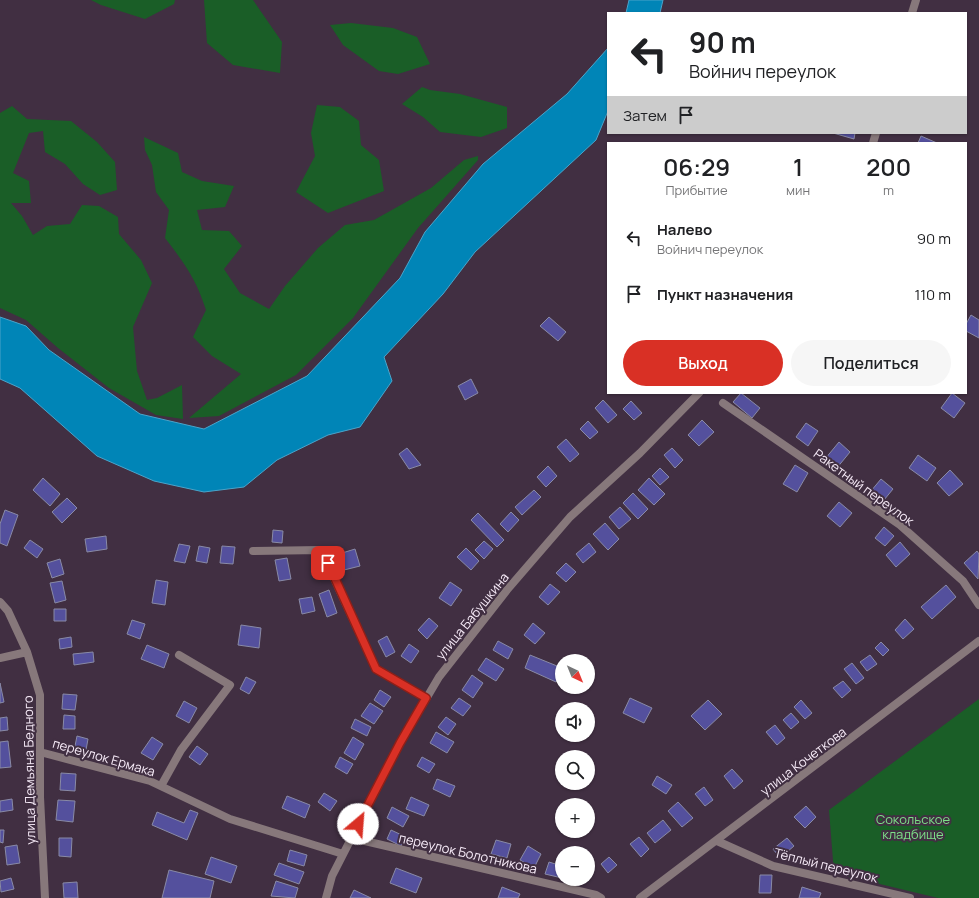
<!DOCTYPE html>
<html lang="ru">
<head>
<meta charset="utf-8">
<style>
  body { margin:0; font-family:Manrope,sans-serif; background:#f6f6f6; color:#202124; height:100vh; display:flex; flex-direction:column; font-size:15px; white-space:nowrap }
  * { box-sizing:border-box; margin:0 }
  p { font-size:13px; color:#757577 }
  .icon { flex:none; width:22px; height:22px; fill:none; stroke:currentColor; stroke-width:2; stroke-linecap:round; stroke-linejoin:round }
  .map { position:relative; flex:1; overflow:hidden }
  .side { position:absolute; left:607px; top:142px; width:360px; height:252px; display:flex; flex-direction:column; background:#fff; border-radius:0px; box-shadow:0 1px 3px #0004 }
  .side>* { flex:none }
  .banner { position:absolute; left:607px; top:12px; width:360px; height:122px; border-radius:0px; box-shadow:0 1px 3px #0004; background:#fff; color:#202124; overflow:hidden }
  .needle { width:26px; rotate:137deg }
  .tools { position:absolute; left:555px; top:654px; display:grid; gap:8px }
  .tools a { display:grid; place-items:center; width:40px; height:40px; border-radius:50%; background:#fff; box-shadow:0 1px 3px #0004; font-size:20px }
  .pin { position:absolute; display:grid; place-items:center; width:34px; height:34px; color:#fff; margin:-17px; border-radius:8px; box-shadow:0 2px 6px #0006 }
  .me { position:absolute; width:44px; margin:-22px; rotate:27deg; stroke-linejoin:round; filter:drop-shadow(0 0 3px #0008) }
  .turn { display:flex; align-items:center; gap:14px; height:84px; padding:0 16px; font-size:18px }
  .turn .icon { width:52px; height:52px; stroke-width:2.5 }
  .turn b { display:block; font-size:28px; line-height:34px }
  .then { display:flex; align-items:center; height:38px; padding:0 16px; background:#0003; gap:8px; font-size:15px }
  .eta { display:flex; justify-content:space-evenly; align-items:center; height:68px; text-align:center }
  .eta b { font-size:24px; font-weight:600; line-height:28px }
  .cta { display:flex; gap:8px; margin-top:auto; padding:8px 16px }
  .cta a { flex:1; height:46px; border-radius:24px; background:#d93025; color:#fff; font-size:16px; font-weight:600; line-height:46px; text-align:center }
  .cta a+a { background:#f6f6f6; color:#202124 }
  ul { padding:0; list-style:none }
  li { display:flex; align-items:center; gap:12px; height:56px; padding:0 16px }
  li div { flex:1 }
  li b { display:block; font-size:15px }
  li em { font-style:normal }
  .map>svg:first-child { display:block }
  .green { fill:#1a5e27 }
  .water { fill:#0085b7; stroke:#4aa4ca }
  .building { fill:#54509d; stroke:#898aa6 }
  .lines { fill:none; stroke-linecap:round; stroke-linejoin:round }
  .street { stroke:#87787b; stroke-width:8 }
  .route-casing { stroke:#8d1f18; stroke-width:10 }
  .route { stroke:#d93025; stroke-width:7 }
  .labels { text-anchor:middle; dominant-baseline:central; stroke-width:4; stroke-linejoin:round; paint-order:stroke }
  .street-label { font-size:13px; fill:#f7ebf8; stroke:#412f42 }
  .park-label { font-size:13px; fill:#7ddf88; stroke:#412f42 }
</style>
</head>
<body>
<div class="map">
<svg width="979" height="898" viewBox="0 0 979 898">
  <rect width="100%" height="100%" fill="#412f42"/>
  <path class="green" d="M91 0H175L174 4 145 19 101 5Z
    M204 0H253L282 42 280 73 233 65 207 43Z
    M351 23 393 28 417 37 430 64 398 74 379 71 343 45 330 25Z
    M422 87 430 90 460 94 507 107V128L481 137 440 132 423 117 402 104Z
    M317 105 340 107 359 121 361 145 379 160 384 191 328 213 296 192 315 156 311 133Z
    M12 106 27 119 71 121 97 142 115 162 117 190 100 195 83 184 65 164 45 152 43 131 29 133 13 173 29 181 31 203H11L22 216 33 235 47 226 70 224 82 205 99 206 118 217 119 234 141 260 152 283 133 327 137 371 147 400 157 398 182 385 183 419 156 415 109 388 58 348 26 320 0 308V113Z
    M144 137 178 153 182 172 202 181 234 186 225 207 197 210 202 230 229 231 242 246 224 269 240 293 269 309 285 286 318 248 345 225 374 220 431 188 464 160 478 156V160L418 228 353 318 296 375 219 416 189 418 241 374 212 356 193 337 206 310C196 279 185 264 165 238L169 210 156 192 152 165 145 150Z
    M979 699V898H938L834 873 829 810Z"/>
  <path class="water" d="M629 0H663L660 13H626Z
    M608 48V111L596 140 475 252 443 294 384 357 392 381 360 427 328 435 277 460 244 487 204 492 154 481 97 456 20 388 0 379V317L26 326 49 350 140 414 204 429 307 376 400 278 425 232 483 164 567 94Z"/>
  <path class="building" d="M833 133H855L854 139Z
    M921 136 937 143H918Z
    M971 315 979 320V338L966 331V324Z
    M549 317 566 332 558 341 540 326Z
    M471 379 478 393 465 400 458 386Z
    M741 393 760 408 752 418 733 402Z
    M952 393 965 403 954 418 941 408Z
    M603 400 617 415 608 423 595 408Z
    M631 401 642 413 634 420 623 409Z
    M702 420 714 432 699 446 688 435Z
    M588 421 598 432 590 439 580 429Z
    M806 423 818 431 808 446 796 437Z
    M566 439 579 454 570 462 557 447Z
    M839 442 850 452 836 469 825 459Z
    M407 448 421 465 409 469 399 454Z
    M672 448 683 460 675 468 664 455Z
    M918 455 936 468 927 481 909 468Z
    M795 465 808 473 797 492 783 484Z
    M548 466 557 476 546 487 537 477Z
    M660 468 669 477 660 485 652 476Z
    M950 470 963 484 949 496 937 483Z
    M43 478 60 494 50 506 33 490Z
    M649 478 665 494 654 505 638 490Z
    M881 479 893 489 884 500 871 491Z
    M534 490 541 497 522 515 515 507Z
    M633 493 648 509 638 519 623 503Z
    M67 498 77 508 62 523 52 512Z
    M839 502 852 513 840 527 827 516Z
    M620 507 631 519 619 529 609 517Z
    M5 510 18 515 7 546 0 543V524Z
    M511 512 519 520 508 532 500 524Z
    M478 513 504 540 497 547 471 520Z
    M605 523 619 539 608 550 593 534Z
    M884 527 894 536 885 546 875 538Z
    M273 530 283 531 282 543 272 542Z
    M106 536 107 549 87 552 85 539Z
    M30 540 43 549 37 558 24 548Z
    M484 541 493 549 484 559 475 550Z
    M900 542 910 554 896 567 886 555Z
    M589 543 596 552 583 563 576 554Z
    M179 544 190 546 185 563 174 561Z
    M199 546 210 548 207 563 196 561Z
    M222 546 235 547 233 564 220 563Z
    M466 548 479 561 471 570 457 557Z
    M355 549 360 566 344 570 339 554Z
    M977 551 979 554 978 579 964 563Z
    M287 558 291 579 279 581 275 560Z
    M60 559 64 574 52 578 47 563Z
    M566 563 576 572 566 582 556 573Z
    M156 580 168 582 165 605 152 603Z
    M62 581 66 600 55 603 50 583Z
    M450 582 462 590 451 606 439 598Z
    M550 584 560 592 548 605 539 597Z
    M946 585 956 597 932 619 921 607Z
    M329 590 337 613 327 617 319 594Z
    M312 597 315 611 302 614 299 599Z
    M54 609H66V621H54Z
    M429 618 438 626 427 639 418 630Z
    M905 619 914 629 903 639 895 630Z
    M132 620 145 624 140 639 127 634Z
    M533 623 545 633 535 644 524 635Z
    M241 625 261 628 259 648 238 645Z
    M387 636 395 652 386 657 378 641Z
    M71 637 72 647 60 649 59 639Z
    M498 641 513 649 508 659 493 650Z
    M881 642 889 650 883 656 875 648Z
    M409 644 419 651 411 663 401 656Z
    M147 645 169 654 164 668 141 659Z
    M93 652 94 662 74 665 73 654Z
    M530 655 562 668 556 682 525 668Z
    M870 655 877 664 867 671 860 662Z
    M486 658 504 669 496 681 478 670Z
    M852 663 864 678 856 684 844 669Z
    M472 675 483 683 473 698 462 690Z
    M246 677 256 682 249 694 240 689Z
    M843 681 851 690 842 698 833 688Z
    M0 683 4 702 0 703Z
    M380 690 391 697 384 707 374 700Z
    M63 694 77 695 75 710 62 709Z
    M459 698 471 706 463 716 451 708Z
    M630 698 652 708 644 723 623 713Z
    M708 700 722 714 705 730 691 716Z
    M801 700 812 713 805 719 794 707Z
    M184 701 197 708 189 723 176 716Z
    M370 703 383 711 374 724 361 716Z
    M791 713 799 722 791 729 783 720Z
    M64 715 75 716V729H63Z
    M7 717 8 730 0 731V718Z
    M446 717 456 724 448 735 438 727Z
    M355 719 371 727 367 736 351 728Z
    M775 725 785 738 777 745 766 732Z
    M436 732 454 742 447 753 430 743Z
    M77 736 88 739 86 750 74 751Z
    M152 737 163 744 153 760 141 753Z
    M353 737 364 744 355 760 344 753Z
    M8 741 11 767 0 768V742Z
    M197 746 208 754 200 765 189 757Z
    M340 757 353 764 347 774 335 767Z
    M422 757 435 764 429 773 417 766Z
    M732 769 743 781 734 789 724 776Z
    M61 773 76 774 75 791 60 790Z
    M657 776 672 785 666 794 652 785Z
    M437 779 455 786 450 797 433 789Z
    M704 787 713 800 705 806 695 794Z
    M324 793 337 801 330 811 318 802Z
    M287 796 310 805 305 818 282 808Z
    M411 797 429 805 424 816 406 809Z
    M12 799 13 810 0 812V801Z
    M58 800 75 801 73 822 56 820Z
    M678 802 693 818 682 827 668 811Z
    M806 806 816 817 805 828 794 817Z
    M392 807 409 816 403 827 387 818Z
    M190 810 198 813 187 840 152 825 157 812 184 823Z
    M663 820 671 830 655 843 647 833Z
    M0 830H4L3 843 0 842Z
    M391 830 406 837 401 846 387 839Z
    M639 837 649 849 641 857 630 844Z
    M59 838H72L71 857 59 856Z
    M787 838 794 846 780 858 773 849Z
    M496 840 511 844 507 858 491 854Z
    M17 845 20 863 7 865 5 847Z
    M528 846 541 854 534 868 520 860Z
    M290 850 307 855 304 866 287 861Z
    M211 857 237 866 231 883 205 874Z
    M609 857 617 865 608 873 601 864Z
    M549 862 562 866V878L545 874Z
    M279 863 304 872 299 884 274 875Z
    M396 868 422 878 416 893 390 883Z
    M169 870 214 881 210 898H162Z
    M760 875H772L771 893H759Z
    M11 878 14 889 1 892 0 881Z
    M276 881 298 888 295 898 271 896Z
    M77 882 78 898H64L63 883Z
    M502 887 520 894 518 898H498Z
    M802 887 821 893 819 898H799Z
    M354 890 371 898H350Z"/>
  <g class="lines">
    <path class="street" d="M912 13 916 0
      M873 143 876 133
      M723 403 900 525 963 581 979 605
      M253 551 321 550 376 669 426 698
      M0 602 8 611 27 652 40 695V797L45 898
      M0 658 27 652
      M40 752 150 781 230 819 343 854
      M161 786 181 750 230 685 179 655
      M352 838 596 895 601 898
      M717 841 773 866 910 898
      M326 898 332 876 400 743 439 677 507 590 570 517 640 453 699 393
      M640 898 979 641"/>
  </g>
  <g class="lines">
    <defs>
      <path id="route" d="M328 563 376 669 426 698 400 743 358 824"/>
    </defs>
    <use href="#route" class="route-casing"/>
    <use href="#route" class="route"/>
  </g>
  <g class="labels">
    <g class="street-label">
      <text transform="translate(864 487) rotate(36)">Ракетный переулок</text>
      <text transform="translate(472 616) rotate(-51)">улица Бабушкина</text>
      <text transform="translate(104 757) rotate(16)">переулок Ермака</text>
      <text transform="translate(803 761) rotate(-37)">улица Кочеткова</text>
      <text transform="translate(29 770) rotate(-91)">улица Демьяна Бедного</text>
      <text transform="translate(468 853) rotate(13)">переулок Болотникова</text>
      <text transform="translate(826 865) rotate(14)">Тёплый переулок</text>
    </g>
    <g class="park-label">
      <text x="913" y="819">Сокольское<tspan x="913" dy="15">кладбище</tspan></text>
    </g>
  </g>
</svg>
<div class="tools">
<a><svg class="needle" viewBox="-14 -14 28 28"><path d="M0-13l5 13h-10z" fill="#e53935"/><path d="M0 13l5-13h-10z" fill="#757577"/></svg></a>
<a><svg class="icon" aria-label="sound" viewBox="0 0 24 24"><path d="M4 9h4l5-4v14l-5-4H4zM17 9q2 3 0 6"/></svg></a>
<a><svg class="icon" aria-label="search" viewBox="0 0 24 24"><circle cx="10" cy="10" r="6"/><path d="M15 15l6 6"/></svg></a>
<a>+</a>
<a>−</a>
</div>
<div class="pin" style="left:328px;top:563px;background:#d93025"><svg class="icon" aria-label="arrive" viewBox="0 0 24 24"><path d="M6 21V4h12l-3 4 3 4H6"/></svg></div>
<svg class="me" style="left:358px;top:824px" viewBox="-20 -20 40 40"><circle r="19" fill="#fff"/><path d="M0-13L10 11 0 6-10 11z" fill="#d93025"/></svg>
<div class="banner">
<div class="turn"><svg class="icon" aria-label="left" viewBox="0 0 24 24"><path d="M17 20v-9H6M10 6l-5 5 5 5"/></svg><div><b>90 m</b>Войнич переулок</div></div>
<div class="then">Затем<svg class="icon" aria-label="arrive" viewBox="0 0 24 24"><path d="M6 21V4h12l-3 4 3 4H6"/></svg></div>
</div>
<section class="side">
<div class="eta">
<div><b>06:29</b><p>Прибытие</p></div>
<div><b>1</b><p>мин</p></div>
<div><b>200</b><p>m</p></div>
</div>
<ul>
<li><svg class="icon" aria-label="left" viewBox="0 0 24 24"><path d="M17 20v-9H6M10 6l-5 5 5 5"/></svg><div><b>Налево</b><p>Войнич переулок</p></div><em>90 m</em></li>
<li><svg class="icon" aria-label="arrive" viewBox="0 0 24 24"><path d="M6 21V4h12l-3 4 3 4H6"/></svg><div><b>Пункт назначения</b></div><em>110 m</em></li>
</ul>
<div class="cta"><a>Выход</a><a>Поделиться</a></div>
</section>
</div>
</body>
</html>
